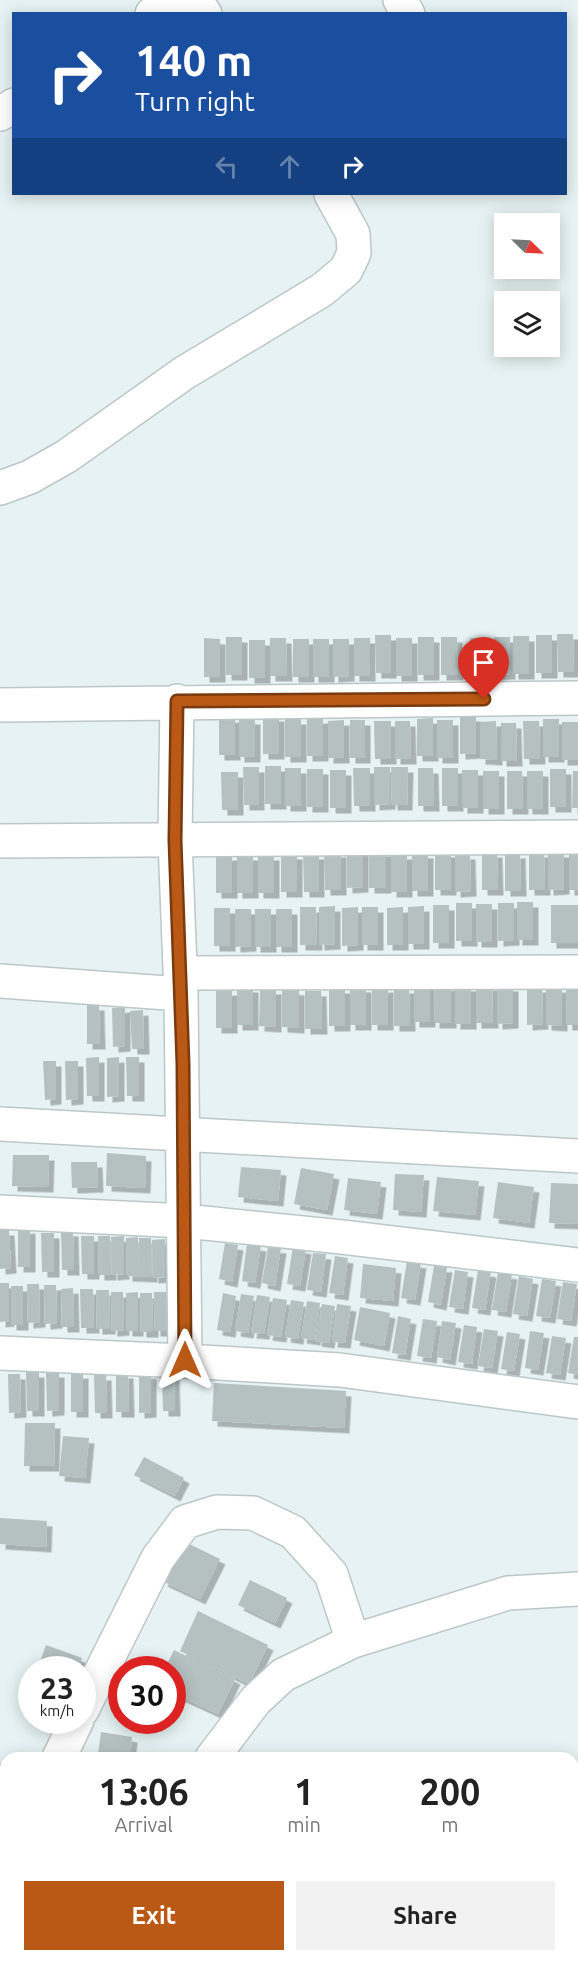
<!DOCTYPE html>
<html lang="en">
<head>
<meta charset="utf-8">
<style>
  body { margin:0; font-family:Ubuntu,sans-serif; background:#f2f2f2; color:#222; height:100vh; display:flex; flex-direction:column; font-size:22px; white-space:nowrap }
  * { box-sizing:border-box; margin:0 }
  p { font-size:20px; color:#767676 }
  .icon { flex:none; width:33px; height:33px; fill:none; stroke:currentColor; stroke-width:2; stroke-linecap:round; stroke-linejoin:round }
  .map { position:relative; flex:1; overflow:hidden }
  .panel { position:absolute; left:0px; top:1752px; width:579px; height:210px; display:flex; flex-direction:column; background:#fff; border-radius:18px 18px 0 0; box-shadow:0 3px 15px #0003 }
  .panel>* { flex:none }
  .banner { position:absolute; left:12px; top:12px; width:555px; height:183px; border-radius:0px; box-shadow:0 3px 15px #0003; background:#1a4fa0; color:#fff; overflow:hidden }
  .needle { width:39px; rotate:114deg }
  .fabs { position:absolute; left:494px; top:213px; display:grid; gap:12px }
  .fabs a { display:grid; place-items:center; width:66px; height:66px; border-radius:0px; background:#fff; box-shadow:0 3px 15px #0003; font-size:30px }
  .speed { position:absolute; left:18px; top:1656px; display:flex; gap:12px; font-size:30px; font-weight:700; text-align:center }
  .speed>* { display:grid; place-content:center; width:78px; height:78px; border-radius:50%; background:#fff; box-shadow:0 3px 15px #0003; line-height:1 }
  .speed small { font-size:15px; font-weight:400 }
  .speed .limit { border:9px solid #d22; background:#fff; color:#111 }
  .pin { position:absolute; display:grid; place-items:center; width:51px; height:51px; color:#fff; margin:-62px -26px; border-radius:50% 50% 50% 0; rotate:-45deg; box-shadow:0 0 6px #0007 }
  .pin .icon { rotate:45deg }
  .me { position:absolute; width:66px; margin:-33px; rotate:0deg; stroke-linejoin:round; filter:drop-shadow(0 0 4px #0008) }
  .turn { display:flex; align-items:center; gap:21px; height:126px; padding:0 24px; font-size:27px }
  .turn .icon { width:78px; height:78px; stroke-width:2.5 }
  .turn b { display:block; font-size:42px; line-height:51px }
  .lanes { display:flex; align-items:center; height:57px; padding:0 24px; background:#0003; justify-content:center; gap:30px; direction:ltr }
  .lanes .off { opacity:.35 }
  .eta { display:flex; justify-content:space-evenly; align-items:center; height:102px; text-align:center }
  .eta b { font-size:36px; font-weight:600; line-height:42px }
  .button { display:flex; gap:12px; margin-top:auto; padding:12px 24px }
  .button a { flex:1; height:69px; border-radius:0px; background:#b95915; color:#fff; font-size:24px; font-weight:600; line-height:69px; text-align:center }
  .button a+a { background:#f2f2f2; color:#222 }
  .map>svg:first-child { display:block }
  .green { fill:#fbc2a3 }
  .building { fill:#b5c1c1; filter:url(#shadow) }
  .lines { fill:none; stroke-linecap:round; stroke-linejoin:round }
  .minor-casing { stroke:#bcc7c8; stroke-width:36 }
  .minor { stroke:#fff; stroke-width:33 }
  .route-casing { stroke:#783a0e; stroke-width:15 }
  .route { stroke:#b95915; stroke-width:10 }
</style>
</head>
<body>
<div class="map">
<svg width="578" height="1962" viewBox="0 0 578 1962">
  <defs>
    <filter id="shadow"><feDropShadow dx="5.5" dy="5.5" stdDeviation="0" flood-color="#0004"/></filter>
  </defs>
  <rect width="100%" height="100%" fill="#e6f2f3"/>
  <path class="green" d="M0 1824H6V1956H88L87 1962H0Z"/>
  <path class="building" d="M557 634H573L574 672H558Z
    M375 635H391V673H376Z
    M536 635H552V673H536Z
    M513 636H529V674H513Z
    M226 637H242V675H226Z
    M418 637H434V675H418Z
    M441 637H457L458 675H441Z
    M494 637H510V674L494 675Z
    M204 638 220 639V677H204Z
    M270 638H286L287 676H270Z
    M354 638H370V676H354Z
    M396 638H412V676H396Z
    M470 638H486V676H470Z
    M293 639H309V677H293Z
    M313 639H329V677H313Z
    M333 639H349V676L333 677Z
    M249 640H265V678H249Z
    M263 716H279V754H263Z
    M460 716H476V753L460 754Z
    M235 717V755H219V718Z
    M323 718V756H307V719Z
    M433 718V756H417V719Z
    M239 719H255V757H239Z
    M285 719H301V757H285Z
    M543 719H559V757H543Z
    M344 720V758H328V721Z
    M350 720H365V758H350Z
    M437 720H453V758H437Z
    M374 721H391V759H375Z
    M395 721H410L411 759H395Z
    M496 721 497 760 480 759V722Z
    M523 721H539L540 759H524Z
    M562 722H578V760H562Z
    M501 723H516L517 761H501Z
    M265 766H281V804H265Z
    M243 767H259V805H244Z
    M374 767H390V804L374 805Z
    M391 767H408L407 805H392Z
    M285 768H301V806H285Z
    M353 768H370V806H354Z
    M418 768H433L434 806H418Z
    M442 768H458V806H442Z
    M307 769H323V807H307Z
    M550 769H566V807H550Z
    M330 770H346V808H330Z
    M462 770H478V808H462Z
    M483 771H499V809H483Z
    M507 771H522L523 809H507Z
    M527 771H543V809H527Z
    M573 771H578V808H572Z
    M221 772H238V810H222Z
    M347 850H363V887L347 888Z
    M369 850 386 851V888H369Z
    M324 852H341V890H325Z
    M435 852H451V890H435Z
    M482 852H497L498 890H482Z
    M529 852H544L545 890H529Z
    M548 852H564V889L548 890Z
    M569 852H578V890H569Z
    M412 853H428V891H412Z
    M505 853H520L521 891H505Z
    M281 854H297V892H281Z
    M303 854H319V892H304Z
    M391 854H407V892H391Z
    M455 854H470L471 891 455 892Z
    M232 855V893H216V856Z
    M237 855H253V893H237Z
    M258 855H274V893H258Z
    M517 902H533V940H517Z
    M456 903H472V941H456Z
    M498 903H514V940L498 941Z
    M476 904H492V942H476Z
    M433 905H449V943H433Z
    M551 905H578V943H551Z
    M335 906V944L319 945V907Z
    M424 906V944H408V907Z
    M300 907H316L317 945H300Z
    M358 907V945L342 946V908Z
    M362 907H378V945H362Z
    M403 907V945H387V908Z
    M214 908H230V946H214Z
    M235 909H251V946L235 947Z
    M255 909H271V947H255Z
    M276 909H292V947H276Z
    M414 984H430V1022H414Z
    M451 985V1023H434L435 986Z
    M476 985H492L493 1023H476Z
    M455 986H471V1024H455Z
    M497 986H513V1023L497 1024Z
    M237 987H253V1025H237Z
    M350 987H366V1025H350Z
    M388 987V1025H372V988Z
    M527 987H542L543 1024 527 1025Z
    M562 987V1026L546 1025V988Z
    M566 987H578V1025H567Z
    M329 988H345V1026H329Z
    M394 988H409L410 1026H394Z
    M260 989H276V1027L259 1026Z
    M282 989 299 990V1028L282 1027Z
    M232 990V1028H216V991Z
    M305 991H321L322 1029H305Z
    M87 1005H99L100 1044H87Z
    M125 1007V1046L113 1047 112 1008Z
    M143 1010 144 1049H132L130 1011Z
    M99 1057V1096H87L86 1058Z
    M119 1057V1096L107 1097V1058Z
    M126 1057H139V1096H127Z
    M43 1061H56V1099L45 1100Z
    M65 1061H78V1099L66 1100Z
    M107 1153 146 1156 145 1188 106 1186Z
    M13 1155H49L48 1187 12 1186Z
    M71 1162H97L98 1187 72 1188Z
    M241 1167 281 1170 278 1201 238 1197Z
    M301 1168 334 1174 327 1210 294 1204Z
    M395 1174 424 1175 421 1212 393 1210Z
    M437 1177 479 1181 475 1215 433 1211Z
    M348 1178 381 1182 377 1214 344 1210Z
    M498 1182 534 1187 529 1223 493 1218Z
    M551 1183 578 1184V1224L549 1223Z
    M30 1228V1267H18V1229Z
    M0 1230H9L11 1268 0 1269Z
    M61 1231H73L74 1270H62Z
    M41 1233H54V1272H42Z
    M81 1236H94V1274H82Z
    M98 1236H110L111 1275H99Z
    M124 1236V1274L112 1275 111 1237Z
    M138 1237 139 1271V1238H151L152 1277 127 1276 126 1238Z
    M165 1239V1277L153 1278 152 1240Z
    M225 1243 238 1245 232 1282 219 1279Z
    M247 1244 261 1246 255 1283 242 1281Z
    M293 1246 306 1249 300 1286 287 1284Z
    M268 1247 281 1248 275 1286 262 1283Z
    M313 1253 326 1254 321 1292 307 1290Z
    M335 1256 348 1258 343 1295 329 1293Z
    M407 1261 421 1263 415 1300 401 1298Z
    M363 1264 396 1268 393 1301 360 1298Z
    M434 1266 447 1267 441 1305 428 1302Z
    M455 1270 468 1272 463 1309 449 1307Z
    M478 1270 491 1272 485 1310 472 1308Z
    M498 1272 512 1274 506 1312 492 1310Z
    M519 1276 533 1279 527 1316 513 1314Z
    M542 1279 556 1281 550 1318 536 1316Z
    M563 1282 577 1284 571 1321 557 1319Z
    M0 1283H9V1321L0 1322Z
    M27 1284H39L40 1322 28 1323Z
    M44 1285H56L57 1323 45 1324Z
    M11 1286H23V1325H11Z
    M73 1288 74 1327H62L61 1289Z
    M80 1289H93L94 1328H81Z
    M96 1290H109L110 1329H97Z
    M111 1292H123L124 1330 112 1331Z
    M138 1292V1331H127L126 1293Z
    M154 1292H166L167 1331H155Z
    M140 1293H152L153 1332H141Z
    M223 1293 236 1296 230 1332 217 1330Z
    M241 1294 254 1296 248 1333 235 1331Z
    M257 1295 270 1297 264 1334 251 1333Z
    M273 1298 287 1300 281 1337 267 1335Z
    M291 1300 304 1302 298 1339 285 1337Z
    M307 1301 320 1303 315 1340 301 1338Z
    M322 1304 335 1306 329 1343 316 1341Z
    M337 1304 351 1306 345 1343 332 1342Z
    M360 1307 390 1313 384 1346 354 1340Z
    M398 1316 411 1319 405 1355 392 1353Z
    M423 1319 437 1321 431 1358 417 1356Z
    M442 1321 456 1323 450 1360 437 1357Z
    M464 1325 477 1327 472 1364 458 1362Z
    M484 1329 498 1331 492 1368 478 1366Z
    M530 1331 544 1333 538 1370 525 1368Z
    M507 1332 520 1334 514 1371 501 1369Z
    M552 1336 566 1338 560 1375 546 1373Z
    M574 1337H578V1375L568 1373Z
    M26 1372H39V1411H27Z
    M46 1372H59V1410L47 1411Z
    M162 1372H174L175 1411H163Z
    M83 1373V1412H71V1374Z
    M116 1373H128L129 1412H116Z
    M151 1373V1412L139 1413V1374Z
    M8 1374H20L21 1412 9 1413Z
    M94 1375H106L107 1413H95Z
    M214 1383 346 1391 344 1428 212 1421Z
    M25 1423H55L54 1466H24Z
    M63 1436 89 1438 85 1478 59 1476Z
    M144 1457 184 1478 175 1496 134 1475Z
    M0 1518 47 1521 46 1547 0 1544Z
    M181 1540 220 1559 200 1599 162 1581Z
    M250 1580 287 1598 275 1623 238 1605Z
    M198 1611 268 1645 249 1684 180 1651Z
    M46 1645 82 1658 78 1670H37Z
    M174 1650 235 1679 218 1714 172 1693V1670H151L157 1657 168 1662Z
    M101 1732 132 1737 130 1758 98 1754Z"/>
  <g class="lines">
    <defs>
      <path id="minor" d="M195 0 205 14
        M400 0 408 14
        M152 14 172 0
        M0 114 14 105
        M0 488 30 477 67 456 184 373 322 290 346 270 354 253 353 234 331 194
        M177 701 175 840 181 994 185 1361
        M0 705 578 698
        M0 841 578 837
        M180 973 578 972
        M0 981 181 994
        M0 1124 578 1156
        M0 1212 185 1221 342 1237 578 1265
        M0 1353 185 1361 340 1370 578 1402
        M82 1710 158 1558 185 1522 217 1512 253 1513 293 1532 331 1574 353 1641
        M59 1758 77 1720
        M212 1758 255 1701 283 1675 353 1641 508 1593 578 1589
        M0 1782H6
        M216 1956 223 1962"/>
    </defs>
    <use href="#minor" class="minor-casing"/>
    <use href="#minor" class="minor"/>
  </g>
  <g class="lines">
    <defs>
      <path id="route" d="M185 1360 183 1064 175 840 177 701 484 699"/>
    </defs>
    <use href="#route" class="route-casing"/>
    <use href="#route" class="route"/>
  </g>
</svg>
<div class="fabs">
<a><svg class="needle" viewBox="-14 -14 28 28"><path d="M0-13l5 13h-10z" fill="#e53935"/><path d="M0 13l5-13h-10z" fill="#767676"/></svg></a>
<a><svg class="icon" aria-label="layers" viewBox="0 0 24 24"><path d="M12 4l9 5-9 5-9-5zM3 14l9 5 9-5"/></svg></a>
</div>
<div class="speed"><div>23<small>km/h</small></div><div class="limit">30</div></div>
<div class="pin" style="left:484px;top:699px;background:#d93025"><svg class="icon" aria-label="arrive" viewBox="0 0 24 24"><path d="M6 21V4h12l-3 4 3 4H6"/></svg></div>
<svg class="me" style="left:185px;top:1360px" viewBox="-20 -20 40 40"><path d="M0-17L14 15 0 8-14 15z" fill="#b95915" stroke="#fff" stroke-width="4"/></svg>
<div class="banner">
<div class="turn"><svg class="icon" aria-label="right" viewBox="0 0 24 24"><path d="M7 20v-9h11M14 6l5 5-5 5"/></svg><div><b>140 m</b>Turn right</div></div>
<div class="lanes"><svg class="icon off" aria-label="left" viewBox="0 0 24 24"><path d="M17 20v-9H6M10 6l-5 5 5 5"/></svg><svg class="icon off" aria-label="ahead" viewBox="0 0 24 24"><path d="M12 20V5M6 11l6-6 6 6"/></svg><svg class="icon" aria-label="right" viewBox="0 0 24 24"><path d="M7 20v-9h11M14 6l5 5-5 5"/></svg></div>
</div>
<section class="panel">
<div class="eta">
<div><b>13:06</b><p>Arrival</p></div>
<div><b>1</b><p>min</p></div>
<div><b>200</b><p>m</p></div>
</div>
<div class="button"><a>Exit</a><a>Share</a></div>
</section>
</div>
</body>
</html>
